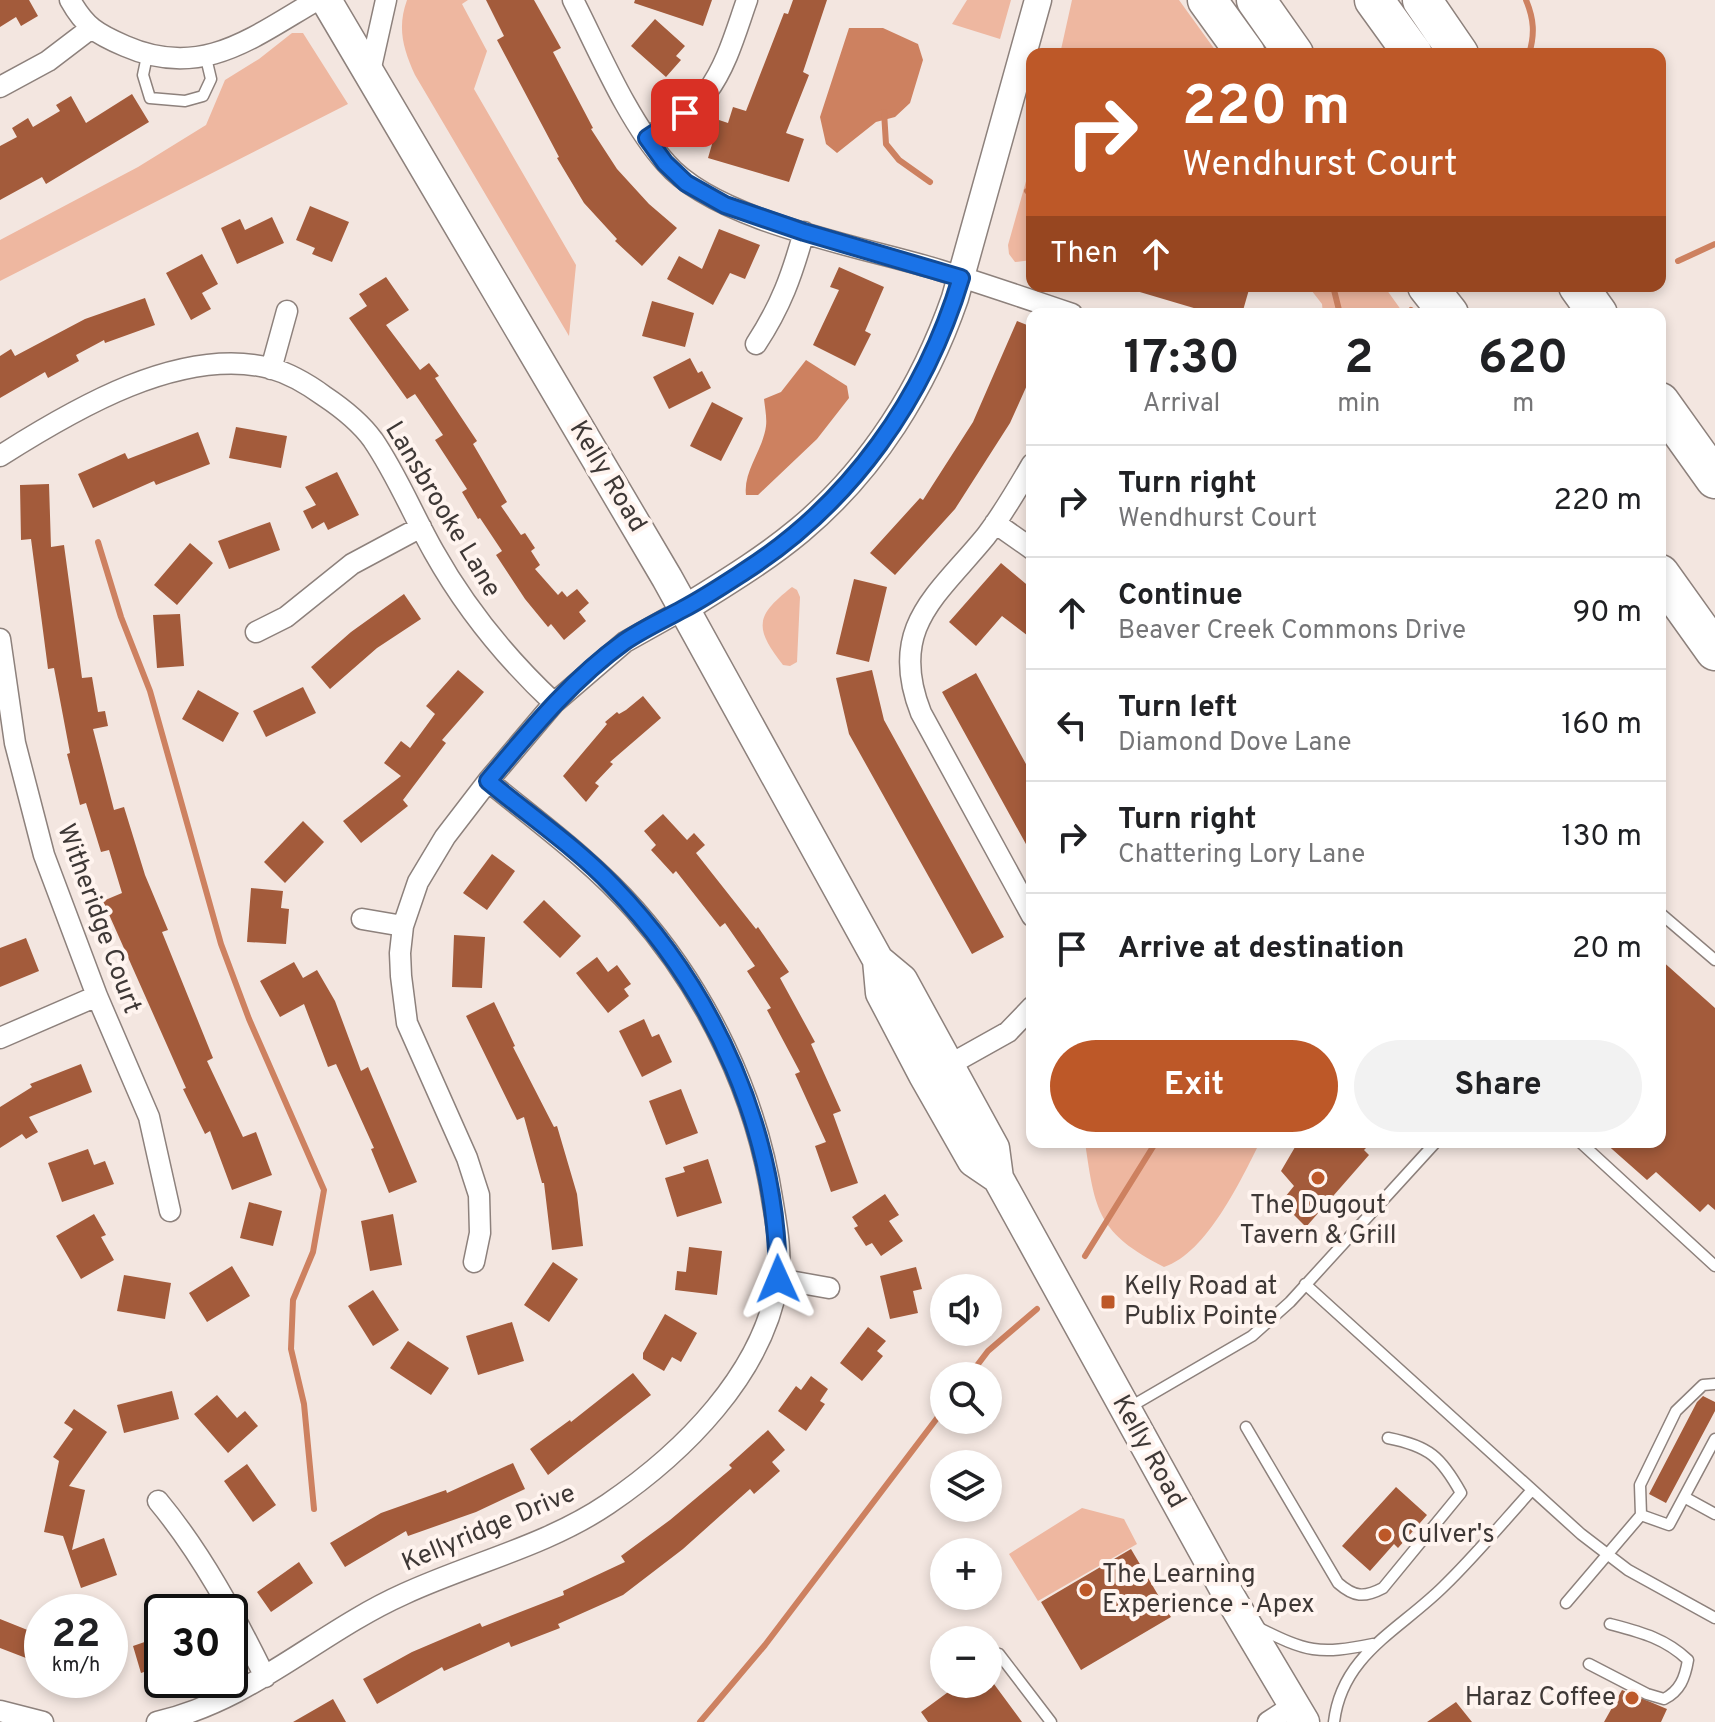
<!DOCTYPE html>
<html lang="en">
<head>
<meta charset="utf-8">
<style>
  body { margin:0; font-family:Overpass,sans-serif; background:#f2f2f2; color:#202124; height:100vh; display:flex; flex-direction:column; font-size:30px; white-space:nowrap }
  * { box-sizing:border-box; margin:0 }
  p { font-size:26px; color:#757577 }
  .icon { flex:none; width:44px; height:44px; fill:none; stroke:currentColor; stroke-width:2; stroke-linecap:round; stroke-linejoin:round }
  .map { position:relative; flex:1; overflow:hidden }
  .panel { position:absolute; left:1026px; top:308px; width:640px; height:840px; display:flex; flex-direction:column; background:#fff; border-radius:16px; box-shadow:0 4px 12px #0003 }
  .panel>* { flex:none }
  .banner { position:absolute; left:1026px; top:48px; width:640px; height:244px; border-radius:16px; box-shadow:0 4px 12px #0003; background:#bd5828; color:#fff; overflow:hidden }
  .tools { position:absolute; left:930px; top:1274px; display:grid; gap:16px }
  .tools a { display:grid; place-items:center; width:72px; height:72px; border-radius:50%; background:#fff; box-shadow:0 4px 12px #0003; font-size:40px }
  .speed { position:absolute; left:24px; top:1594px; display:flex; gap:16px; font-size:40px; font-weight:700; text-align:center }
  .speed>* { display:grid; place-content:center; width:104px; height:104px; border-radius:50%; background:#fff; box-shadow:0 4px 12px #0003; line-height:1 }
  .speed small { font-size:20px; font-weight:400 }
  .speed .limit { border:4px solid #111; border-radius:12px; background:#fff; color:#111 }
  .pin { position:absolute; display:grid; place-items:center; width:68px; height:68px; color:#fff; margin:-34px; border-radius:16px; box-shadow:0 4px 12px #0006 }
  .me { position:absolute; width:88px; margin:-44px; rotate:359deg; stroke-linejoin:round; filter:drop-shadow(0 0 6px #0008) }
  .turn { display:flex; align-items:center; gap:28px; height:168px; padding:0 24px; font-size:36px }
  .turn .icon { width:104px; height:104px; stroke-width:2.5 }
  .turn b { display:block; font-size:56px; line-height:68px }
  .then { display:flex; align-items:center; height:76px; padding:0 24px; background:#0003; gap:16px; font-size:30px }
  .eta { display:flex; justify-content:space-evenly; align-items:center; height:136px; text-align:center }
  .eta b { font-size:48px; font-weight:700; line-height:56px }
  .cta { display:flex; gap:16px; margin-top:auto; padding:16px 24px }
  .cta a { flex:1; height:92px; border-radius:48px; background:#bd5828; color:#fff; font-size:32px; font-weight:700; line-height:92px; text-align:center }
  .cta a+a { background:#f2f2f2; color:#202124 }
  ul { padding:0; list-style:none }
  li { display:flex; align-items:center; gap:24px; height:112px; padding:0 24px; border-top:2px solid #e0e0e0 }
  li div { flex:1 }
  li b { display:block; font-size:30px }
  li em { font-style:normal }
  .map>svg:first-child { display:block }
  .green { fill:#eeb7a0 }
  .water { fill:#cd8160 }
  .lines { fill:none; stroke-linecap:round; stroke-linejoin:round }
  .stream { stroke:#cd8160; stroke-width:6 }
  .building { fill:#a35b3b }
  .service-casing { stroke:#8d817c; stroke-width:13 }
  .minor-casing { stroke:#8d817c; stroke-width:23 }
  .tertiary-casing { stroke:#8d817c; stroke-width:29 }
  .secondary-casing { stroke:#8d817c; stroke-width:33 }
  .motorway-casing { stroke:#8d817c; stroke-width:41 }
  .service { stroke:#fff; stroke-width:10 }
  .minor { stroke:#fff; stroke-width:20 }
  .tertiary { stroke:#fff; stroke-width:26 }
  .secondary { stroke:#fff; stroke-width:30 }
  .motorway { stroke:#fff; stroke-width:38 }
  .route-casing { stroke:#114b97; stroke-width:20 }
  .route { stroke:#1a73e8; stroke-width:14 }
  .poi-dot { fill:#bd5828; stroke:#fff4ef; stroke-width:3 }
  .labels { text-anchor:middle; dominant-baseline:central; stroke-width:8; stroke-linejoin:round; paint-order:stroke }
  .street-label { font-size:26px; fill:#3e3836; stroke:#fff4ef }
  .poi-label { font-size:26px; fill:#3e3836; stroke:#fff4ef; text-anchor:start }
</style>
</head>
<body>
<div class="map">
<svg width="1715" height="1722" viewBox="0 0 1715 1722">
  <rect width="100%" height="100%" fill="#f3e6e0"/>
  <path class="green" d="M407 0H468L462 4 487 51 474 89 576 265 569 336 415 75C403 48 397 28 407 0Z
    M967 0H1011L1000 39 952 24Z
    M1072 0H1179L1218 54H1060Z
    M292 33H303L348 104 0 281V240L138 167 206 125 225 80 259 59Z
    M1032 160V260L1015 262 1009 254 1008 245Z
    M1308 286H1384L1404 314H1323L1322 304Z
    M792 587 797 590 800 597 797 662 790 666 783 665C754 628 755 616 792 587Z
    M1085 1142H1260C1241 1180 1207 1253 1164 1267 1098 1233 1095 1212 1085 1142Z
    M1082 1508 1124 1519 1137 1544 1038 1601 1009 1554Z"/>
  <path class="water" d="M849 28H883L918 44 923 60 910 103 895 117 876 122 837 153 826 144 820 117Z
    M806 360 847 386 849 398 817 439 758 495H746C743 471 763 450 766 426 767 418 765 408 764 399L781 392Z"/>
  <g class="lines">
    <path class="stream" d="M1526 0C1534 19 1535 34 1529 54
      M884 112 886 144 899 160 930 182
      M1027 191 1032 189
      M1678 261 1715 244
      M1333 286 1340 314
      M1409 314 1411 310
      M98 542 121 617 150 691 221 944 249 1019 324 1190 313 1252 293 1300 291 1349 304 1404 314 1509
      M1085 1256 1156 1142
      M969 1376 988 1351 1037 1309
      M700 1722 765 1645 944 1409"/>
  </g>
  <path class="building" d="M0 0H29L38 16 21 26 16 17 0 27Z
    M486 0H534L561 48 553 52 593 128 591 129 617 169 649 204 677 228 642 266 615 241 617 239 584 203 557 158 559 157 497 40 504 36Z
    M635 0H712L703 26 634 3Z
    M793 0H827L803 72 809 75 786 133 804 139 789 182 708 158 719 120 728 123 733 107 746 111 784 13 788 14Z
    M655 19 685 46 676 56 681 60 666 77 631 46Z
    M132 94 149 122 46 184 42 177 0 200V146L17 137 12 128 28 118 33 127 60 111 56 105 71 96 86 123Z
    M310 206 349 222 332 262 312 254 315 248 296 240Z
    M272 217 284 243 237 264 221 228 240 219 245 230Z
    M719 229 760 245 745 279 730 273 713 305 667 279 679 256 702 269Z
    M202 254 218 284 202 293 211 309 191 320 166 273Z
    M839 267 884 287 865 331 871 334 855 366 813 345 839 290 830 287Z
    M386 277 409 310 386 325 420 370 429 363 439 376 435 378 477 441 473 444 507 502 501 506 521 535 525 533 535 548 531 551 540 565 535 569 558 595 562 591 567 597 577 589 589 603 579 612 586 621 564 640 551 624 548 627 525 599 496 555 502 551 480 518 478 519 462 492 467 489 435 440 443 435 415 394 407 399 349 318 367 306 359 294Z
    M1134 286H1250L1242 314H1214L1133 290Z
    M145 298 155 325 105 343 104 340 76 355 79 361 48 378 45 372 0 398V356L11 349 15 356 85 319Z
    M652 301 694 313 685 347 642 336Z
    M1017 321 1032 327V374L1010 423 955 509 895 575 870 553 920 498 923 500 973 422Z
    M690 358 698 373 702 371 711 388 669 409 653 377Z
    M712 402 743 418 721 461 690 446Z
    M236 427 287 436 281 468 229 458Z
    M198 432 210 464 156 485 154 481 93 508 78 474 125 453 128 459Z
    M337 472 359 515 328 530 324 522 312 529 303 511 316 505 305 487Z
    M49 484 51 547 64 545 82 678 92 677 98 712 105 711 108 726 93 729 114 810 124 807 145 875 168 930 162 932 213 1058 207 1061 243 1137 256 1132 272 1175 232 1190 210 1131 205 1134 183 1089 186 1088 103 901 122 893 109 850 101 852 86 803 80 805 67 754 70 753 54 668 48 669 31 539 21 540 20 485Z
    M270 522 280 550 229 569 218 541Z
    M190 543 213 563 177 605 154 585Z
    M1001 563 1032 589V639L1002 616 976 646 949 622Z
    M854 579 887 587 869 662 836 654Z
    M404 594 421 619 377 648 330 689 311 667 351 632Z
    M180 614 184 666 157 668 153 615Z
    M458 670 484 692 442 740 446 743 403 800 408 806 361 843 343 821 401 776 384 763 401 741 410 748 435 714 426 706Z
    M872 670 884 720 1004 937 972 954 849 734 836 678Z
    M976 673 1032 775V855L942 692Z
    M303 687 316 713 266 737 253 711Z
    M198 690 239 713 223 742 182 719Z
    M643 696 661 718 610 762 613 764 595 783 599 786 586 802 563 776 607 724 605 722 617 712 619 714 626 710Z
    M663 814 687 840 694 833 705 845 696 853 756 929 758 927 789 972 780 978 815 1042 811 1044 841 1111 833 1114 858 1183 831 1192 815 1146 826 1142 795 1074 800 1072 767 1010 771 1008 747 971 755 966 725 923 720 927 676 871 673 874 651 850 656 845 644 831Z
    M303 821 324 842 285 883 264 862Z
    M492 854 515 871 487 910 463 893Z
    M251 888 283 891 281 908 289 909 286 944 247 942Z
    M544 900 581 936 560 958 523 922Z
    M454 935 485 937 482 988 452 987Z
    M26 938 39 971 0 987V948Z
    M597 957 608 972 617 965 631 984 624 989 629 996 608 1013 576 973Z
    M1660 959 1715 1008V1210L1708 1204 1700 1212 1656 1172 1647 1180 1604 1142H1660Z
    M294 962 303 978 317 970 335 1001 361 1071 368 1067 417 1182 389 1193 371 1149 374 1148 336 1064 328 1067 304 1004 280 1017 260 981Z
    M494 1002 515 1046 513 1047 554 1127 557 1126 577 1194 583 1246 552 1250 544 1183H542L524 1117 517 1120 466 1016Z
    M644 1019 652 1037 659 1034 672 1062 642 1077 619 1031Z
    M81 1064 92 1092 29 1117 38 1132 26 1139 22 1134 0 1148V1107L32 1087 30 1084Z
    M681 1089 698 1133 666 1145 649 1101Z
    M1298 1142H1372L1364 1150 1369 1155 1306 1227 1281 1202 1294 1186 1281 1171Z
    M88 1149 94 1165 105 1161 114 1184 62 1202 48 1163Z
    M708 1159 722 1203 677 1217 665 1178 685 1172 683 1167Z
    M885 1194 899 1215 889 1221 903 1241 881 1256 872 1243 866 1246 854 1228 858 1226 852 1217Z
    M249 1202 282 1211 273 1246 240 1238Z
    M94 1214 106 1235 101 1237 114 1260 81 1279 56 1236Z
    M393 1214 402 1265 370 1271 361 1221Z
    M689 1247 722 1251 717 1295 675 1290 677 1271 686 1272Z
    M553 1262 578 1279 549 1322 524 1305Z
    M232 1266 250 1296 207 1322 189 1293Z
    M916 1267 922 1289 913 1291 918 1313 890 1319 880 1276Z
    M124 1275 171 1283 165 1319 117 1311Z
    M373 1290 399 1330 373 1346 348 1306Z
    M665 1314 697 1333 681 1362 672 1357 664 1371 643 1359V1353Z
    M512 1322 524 1361 478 1375 466 1336Z
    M868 1327 886 1341 877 1351 883 1356 862 1381 840 1363Z
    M408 1341 449 1368 431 1395 390 1368Z
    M633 1373 651 1395 548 1475 530 1449 570 1420 571 1422Z
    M811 1376 828 1389 820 1401 825 1404 806 1431 778 1411 796 1386 801 1390Z
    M172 1391 179 1419 124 1433 117 1405Z
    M217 1395 237 1418 245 1411 258 1426 228 1453 194 1414Z
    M1703 1396 1715 1402V1411L1666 1503 1649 1494 1697 1402Z
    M74 1409 107 1432 69 1486 85 1490 72 1550 104 1538 117 1575 81 1588 63 1536 44 1532 59 1461 53 1457 73 1429 64 1423Z
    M768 1430 785 1450 772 1462 780 1471 754 1494 750 1489 683 1549 623 1595 558 1624 560 1628 511 1647 509 1642 444 1671 442 1667 377 1704 363 1679 412 1652 480 1623 482 1627 564 1595 563 1591 625 1562 621 1556 670 1520 732 1468 729 1465Z
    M513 1463 525 1489 476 1512 408 1536 406 1531 345 1567 330 1543 381 1513 446 1490 447 1493Z
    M247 1464 276 1505 253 1522 224 1481Z
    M1396 1487 1427 1515 1398 1548 1394 1544 1370 1571 1342 1546Z
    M1131 1549 1171 1617 1081 1670 1041 1602Z
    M299 1562 313 1583 271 1612 257 1592Z
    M0 1619 35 1633 26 1658 0 1648Z
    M162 1636V1666L141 1673 133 1646Z
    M959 1684H994L1022 1722H928L921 1712Z
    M1622 1690 1667 1709 1661 1722H1604Z
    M333 1699 346 1722H293Z
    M1456 1702 1472 1722H1427Z"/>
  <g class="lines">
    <defs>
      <path id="service" d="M147 56 143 75 150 98 185 101 203 96 211 79 206 58
        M1660 913 1715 960
        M1580 1142 1715 1266
        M1305 1284 1581 1534 1628 1570 1715 1618
        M1130 1407 1252 1336 1290 1302 1436 1142
        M1246 1427 1338 1583C1354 1597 1364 1598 1383 1588L1461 1493C1441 1457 1429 1446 1388 1438
        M1684 1497 1715 1514
        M1641 1515 1640 1485 1676 1411 1703 1385 1715 1384
        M1566 1603 1641 1515 1669 1525 1715 1439
        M1257 1627C1307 1652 1318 1655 1373 1644
        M999 1654 1051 1722
        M1589 1664 1647 1694 1664 1699C1680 1691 1685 1678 1688 1660 1665 1638 1640 1632 1610 1624
        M1334 1722C1342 1654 1400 1630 1444 1586 1475 1556 1503 1522 1532 1490"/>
      <path id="minor" d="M70 0C85 27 97 34 125 46 202 80 253 37 317 0
        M573 0C599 51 628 121 666 163 717 222 864 247 939 270 984 284 1028 299 1072 314
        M369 76 386 0
        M0 87 48 61 90 29
        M647 138C668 125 691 112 707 92 727 65 736 31 747 0
        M756 344C781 306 792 275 804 232
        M271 369 287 311
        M0 456C74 409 180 346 270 368 288 373 309 385 324 396 342 408 360 422 373 440 397 475 413 515 434 552 466 609 506 658 554 703
        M1032 464C1018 488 1003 514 986 536 938 595 887 627 921 713L1032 916
        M995 523 1032 549
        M256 632 286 617 352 564 421 527
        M0 639 15 743 44 855 97 996 149 1117 170 1211
        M362 919 403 926
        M0 1038 97 996
        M949 1065 1008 1032 1032 1007
        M474 1262 480 1233 479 1195 467 1158 407 1023 401 976 400 953 403 926 418 882 445 837 488 781 554 703 625 642 684 609
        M778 1279 829 1288
        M158 1501C202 1554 235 1616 265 1677
        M0 1711 43 1722
        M157 1722C253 1700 317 1633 404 1594 471 1563 546 1546 608 1504 683 1453 763 1374 778 1281 782 1256 777 1228 773 1204 757 1096 707 992 635 910 592 861 538 822 488 781
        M1268 1722 1294 1705"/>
      <path id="tertiary" d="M684 609C724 584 764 560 800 530 873 469 924 387 955 298L1038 0"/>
      <path id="secondary" d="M326 0 667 578 878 960 902 980 994 1148 998 1178 1225 1589 1304 1722
        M878 960 881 993 924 1075 973 1161 998 1178"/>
      <path id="motorway" d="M1207 0 1246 54
        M1256 0 1294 54
        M1374 0 1413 54
        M1422 0 1459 54
        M1427 286 1449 314
        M1578 286 1598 314
        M1660 402 1715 479
        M1660 574 1715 651"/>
    </defs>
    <use href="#service" class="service-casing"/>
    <use href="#minor" class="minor-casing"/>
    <use href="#tertiary" class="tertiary-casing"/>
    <use href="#secondary" class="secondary-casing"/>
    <use href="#motorway" class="motorway-casing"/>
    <use href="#service" class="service"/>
    <use href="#minor" class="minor"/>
    <use href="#tertiary" class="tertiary"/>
    <use href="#secondary" class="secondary"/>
    <use href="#motorway" class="motorway"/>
  </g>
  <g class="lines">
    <defs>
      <path id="route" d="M685 113 647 138 665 163 686 183 725 205 804 232 961 278C925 398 851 503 745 571 725 584 704 598 683 609 663 620 643 629 624 642 571 680 530 731 488 781 530 816 576 847 613 886 715 992 777 1132 778 1279"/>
    </defs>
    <use href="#route" class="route-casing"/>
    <use href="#route" class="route"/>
  </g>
  <g class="poi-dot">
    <circle cx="1318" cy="1178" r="8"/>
    <rect x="1100" y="1294" width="16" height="16" rx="4"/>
    <circle cx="1385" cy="1535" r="8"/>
    <circle cx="1086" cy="1590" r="8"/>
    <circle cx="1632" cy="1698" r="8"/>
  </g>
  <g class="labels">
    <g class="street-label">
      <text transform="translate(607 477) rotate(59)">Kelly Road</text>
      <text transform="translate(442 510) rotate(59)">Lansbrooke Lane</text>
      <text transform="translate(98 919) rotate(70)">Witheridge Court</text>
      <text transform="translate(1148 1452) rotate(61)">Kelly Road</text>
      <text transform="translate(489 1529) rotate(-23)">Kellyridge Drive</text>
    </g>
    <g class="poi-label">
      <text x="1318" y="1206" text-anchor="middle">The Dugout<tspan x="1318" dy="30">Tavern &amp; Grill</tspan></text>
      <text x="1124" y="1287">Kelly Road at<tspan x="1124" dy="30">Publix Pointe</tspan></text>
      <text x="1401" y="1535">Culver's</text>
      <text x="1102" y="1575">The Learning<tspan x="1102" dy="30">Experience - Apex</tspan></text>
      <text x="1616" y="1698" text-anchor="end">Haraz Coffee</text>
    </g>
  </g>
</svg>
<div class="tools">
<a><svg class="icon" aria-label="sound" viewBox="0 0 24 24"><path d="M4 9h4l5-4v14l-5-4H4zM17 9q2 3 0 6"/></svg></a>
<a><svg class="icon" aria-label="search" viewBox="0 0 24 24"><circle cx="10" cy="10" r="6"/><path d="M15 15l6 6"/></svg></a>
<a><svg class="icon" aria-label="layers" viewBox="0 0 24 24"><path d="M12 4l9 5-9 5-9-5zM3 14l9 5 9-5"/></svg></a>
<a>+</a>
<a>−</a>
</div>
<div class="speed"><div>22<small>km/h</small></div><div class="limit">30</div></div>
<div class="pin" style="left:685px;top:113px;background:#d93025"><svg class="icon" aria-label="arrive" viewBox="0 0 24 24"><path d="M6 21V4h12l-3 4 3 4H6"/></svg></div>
<svg class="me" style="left:778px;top:1279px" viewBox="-20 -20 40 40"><path d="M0-17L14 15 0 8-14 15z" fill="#1a73e8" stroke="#fff" stroke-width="4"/></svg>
<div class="banner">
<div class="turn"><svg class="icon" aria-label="right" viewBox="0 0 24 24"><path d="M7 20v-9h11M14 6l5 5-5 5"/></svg><div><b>220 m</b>Wendhurst Court</div></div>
<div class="then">Then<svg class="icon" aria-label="ahead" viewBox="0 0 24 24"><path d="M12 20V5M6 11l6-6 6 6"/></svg></div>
</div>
<section class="panel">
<div class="eta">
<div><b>17:30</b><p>Arrival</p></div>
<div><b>2</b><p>min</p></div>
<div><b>620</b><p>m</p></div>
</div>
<ul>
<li><svg class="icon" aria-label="right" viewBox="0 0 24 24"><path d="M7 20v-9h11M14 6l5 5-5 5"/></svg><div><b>Turn right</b><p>Wendhurst Court</p></div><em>220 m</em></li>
<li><svg class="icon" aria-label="ahead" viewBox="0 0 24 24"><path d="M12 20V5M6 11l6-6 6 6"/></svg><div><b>Continue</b><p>Beaver Creek Commons Drive</p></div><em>90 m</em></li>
<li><svg class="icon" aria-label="left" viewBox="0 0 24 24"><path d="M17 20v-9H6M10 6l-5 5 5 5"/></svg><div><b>Turn left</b><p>Diamond Dove Lane</p></div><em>160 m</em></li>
<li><svg class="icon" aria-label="right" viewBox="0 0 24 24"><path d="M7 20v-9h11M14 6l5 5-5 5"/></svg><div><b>Turn right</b><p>Chattering Lory Lane</p></div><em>130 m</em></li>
<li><svg class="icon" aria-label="arrive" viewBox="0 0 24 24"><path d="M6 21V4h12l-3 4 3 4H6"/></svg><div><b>Arrive at destination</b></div><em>20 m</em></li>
</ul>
<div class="cta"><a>Exit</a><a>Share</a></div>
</section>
</div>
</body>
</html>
